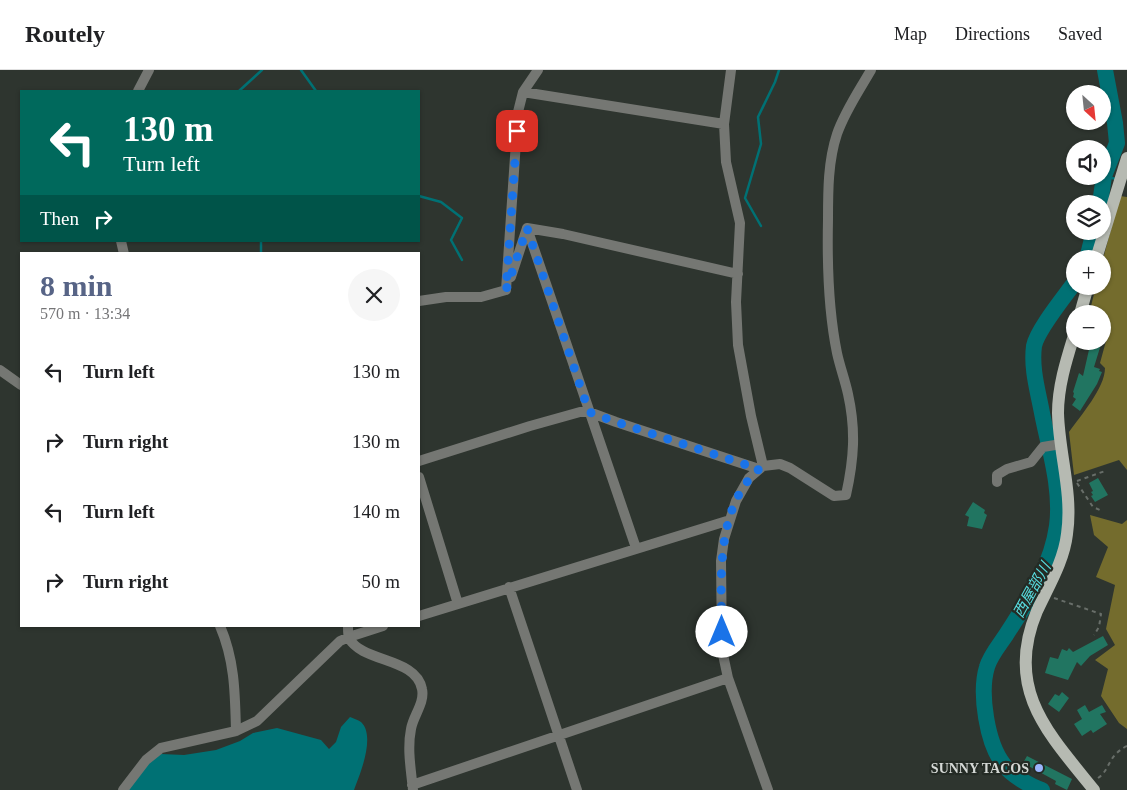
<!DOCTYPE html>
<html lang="en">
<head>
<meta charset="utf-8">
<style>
  body { margin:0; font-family:"Times New Roman","Noto Sans JP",serif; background:#f6f6f6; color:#202124; height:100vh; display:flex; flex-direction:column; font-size:19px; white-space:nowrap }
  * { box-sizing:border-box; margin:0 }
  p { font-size:16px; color:#757577 }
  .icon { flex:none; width:28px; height:28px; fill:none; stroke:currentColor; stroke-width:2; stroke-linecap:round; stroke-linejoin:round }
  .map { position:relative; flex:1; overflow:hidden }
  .sheet { position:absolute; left:20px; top:182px; width:400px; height:375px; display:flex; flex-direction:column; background:#fff; border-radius:0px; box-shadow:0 1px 4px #0004 }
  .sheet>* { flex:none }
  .guide { position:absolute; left:20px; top:20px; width:400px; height:152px; border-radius:0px; box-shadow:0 1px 4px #0004; background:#00695c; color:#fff; overflow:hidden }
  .needle { width:32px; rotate:153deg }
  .controls { position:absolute; left:1066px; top:15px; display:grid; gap:10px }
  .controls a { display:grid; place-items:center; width:45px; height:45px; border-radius:50%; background:#fff; box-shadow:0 1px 4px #0004; font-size:25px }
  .pin { position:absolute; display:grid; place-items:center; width:42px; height:42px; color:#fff; margin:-21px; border-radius:10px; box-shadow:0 2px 8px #0006 }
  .me { position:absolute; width:55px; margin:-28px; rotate:0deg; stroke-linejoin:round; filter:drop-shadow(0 0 4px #0008) }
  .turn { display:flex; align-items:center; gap:18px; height:105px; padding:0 20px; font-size:22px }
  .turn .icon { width:65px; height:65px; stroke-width:2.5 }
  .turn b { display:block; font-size:35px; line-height:42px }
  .then { display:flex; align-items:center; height:48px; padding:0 20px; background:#0003; gap:10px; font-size:19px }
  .round { display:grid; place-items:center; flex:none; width:52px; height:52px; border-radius:26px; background:#f6f6f6 }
  .overview { display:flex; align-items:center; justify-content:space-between; height:85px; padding:0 20px }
  h1 { font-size:30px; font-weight:600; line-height:38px; color:#576486 }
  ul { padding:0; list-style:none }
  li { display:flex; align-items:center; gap:15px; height:70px; padding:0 20px }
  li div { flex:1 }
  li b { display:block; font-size:19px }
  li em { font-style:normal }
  header { display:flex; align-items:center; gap:30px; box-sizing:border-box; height:70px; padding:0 25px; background:#fff; border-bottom:1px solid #e0e0e0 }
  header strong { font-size:24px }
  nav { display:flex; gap:28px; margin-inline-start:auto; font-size:18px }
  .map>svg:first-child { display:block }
  .forest { fill:#746c2d }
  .water { fill:#007174 }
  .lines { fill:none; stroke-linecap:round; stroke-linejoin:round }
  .stream { stroke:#007174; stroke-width:2.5 }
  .river { stroke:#007174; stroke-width:16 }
  .building { fill:#217561 }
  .path { stroke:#686e69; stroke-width:2; stroke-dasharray:4 4; stroke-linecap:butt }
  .minor { stroke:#757773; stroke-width:10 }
  .major { stroke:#b6bab2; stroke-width:12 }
  .route { stroke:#1a73e8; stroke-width:9; stroke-dasharray:0 16.2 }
  .poi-dot { fill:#9bb5fd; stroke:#242b25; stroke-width:2 }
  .labels { text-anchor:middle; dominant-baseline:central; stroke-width:4.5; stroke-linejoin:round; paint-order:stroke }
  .poi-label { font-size:14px; font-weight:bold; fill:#d4d8d5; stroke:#242b25; text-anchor:end }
  .water-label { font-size:15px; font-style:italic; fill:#58dde0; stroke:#242b25 }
</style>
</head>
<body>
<header>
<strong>Routely</strong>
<nav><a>Map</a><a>Directions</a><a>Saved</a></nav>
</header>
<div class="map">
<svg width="1127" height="720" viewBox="0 0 1127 720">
  <rect width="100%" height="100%" fill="#2e352f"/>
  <path class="forest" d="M1120 126 1127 127V400L1119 390 1074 405 1069 362C1081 345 1105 318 1105 298L1100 293 1106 271 1103 264 1102 244H1089L1096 216H1102L1103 189Z
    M1090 445 1122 454 1127 450V659L1119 653 1101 626 1108 599 1095 590 1115 575 1106 559 1115 515 1096 507 1108 477 1094 465Z"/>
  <path class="water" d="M350 647C353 648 358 650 361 652 376 666 360 704 354 720H127L150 691 161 684 184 685 216 680 240 671 253 663 277 658 321 670 329 679 336 672 341 657Z"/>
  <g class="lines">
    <path class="stream" d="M301 0 316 21
      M239 21 262 0
      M1104 106 1116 109
      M419 126 441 132 462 148 451 170 462 190
      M761 156 745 128 761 74 758 47 775 12 779 0
      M261 184V171"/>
    <path class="river" d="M1100 134 1104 106 1117 73 1115 53 1105 0
      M1087 189 1094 161
      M1042 720C1030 716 1011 705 1004 695 987 674 979 623 987 597 990 586 1000 574 1006 565 1029 529 1051 498 1057 456 1062 419 1049 379 1042 343 1038 321 1031 299 1034 276 1037 260 1065 226 1075 212"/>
  </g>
  <path class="building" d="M1091 271H1102L1094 297 1100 299 1099 301 1102 302 1097 314 1080 341 1072 335 1076 329 1073 327 1074 323 1073 322 1079 303 1083 306Z
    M1098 408 1108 425 1095 432 1091 426 1093 425 1091 422 1093 421 1089 413Z
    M973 432 985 440 984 443 987 445 982 459 967 456 969 447 965 445Z
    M1103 566 1108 575 1090 586 1081 596 1077 592 1068 610 1045 603 1050 587 1058 589 1062 579 1067 581 1069 578 1073 582Z
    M1062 622 1069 628 1059 642 1048 634 1055 624 1059 626Z
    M1085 635 1089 642 1102 635 1106 642 1100 644 1107 654 1093 663 1091 660 1082 666 1074 654 1082 649 1077 640Z
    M1027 686 1072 709 1067 720 1055 714 1056 711 1023 693Z"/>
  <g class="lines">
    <path class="path" d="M1077 411 1105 401
      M1077 413 1093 437 1100 440
      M1054 528 1101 544 1099 557 1094 565
      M1098 708C1111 699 1107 686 1127 676"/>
    <path class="minor" d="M731 0 724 54 726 92 740 153 736 232 738 275 751 346 763 396
      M138 21 149 0
      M523 22 724 54
      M527 158 636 478
      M527 158 563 164 738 204
      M121 171 124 184
      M511 207 527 158
      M506 220 518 42 523 22 538 0
      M419 231 446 227H481L506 220
      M0 300 21 315
      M419 391 530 356 580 342H589L616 352 759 399
      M419 407 458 534
      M997 412V405L1007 399 1031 392 1043 377 1061 374
      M509 517 577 720
      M419 546 730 450
      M220 556C235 591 235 624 236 661
      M348 556C348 560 348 565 349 568 362 593 416 587 422 619 425 633 413 646 411 659 407 679 411 700 413 720
      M412 715 728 608
      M123 720 146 690 161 678 236 661 257 651 340 571 349 567 383 556
      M768 720 728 608 722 580 721 491 724 469 736 431 749 408 763 396 780 394 790 398 834 426 846 425C854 389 856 360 848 324 845 310 840 297 837 283 828 239 827 195 828 150 828 121 828 91 837 64 845 41 859 21 871 0"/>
    <path class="major" d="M1096 189 1127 88
      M1080 244 1088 216
      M1075 262C1067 288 1058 315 1058 343 1059 384 1073 423 1067 464 1064 491 1048 517 1037 541 1004 619 1048 663 1094 720"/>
  </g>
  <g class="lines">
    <path class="route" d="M517 61 506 220 527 158 589 342 616 352 759 399C715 438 721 510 722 562"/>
  </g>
  <circle class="poi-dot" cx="1039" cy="698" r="5"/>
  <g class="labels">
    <g class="poi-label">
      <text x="1029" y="698">SUNNY TACOS</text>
    </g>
    <g class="water-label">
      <text transform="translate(1032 520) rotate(-61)">西屋部川</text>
    </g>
  </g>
</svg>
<div class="controls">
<a><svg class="needle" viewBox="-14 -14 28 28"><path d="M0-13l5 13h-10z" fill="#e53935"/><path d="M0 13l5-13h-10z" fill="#757577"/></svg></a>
<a><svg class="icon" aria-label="sound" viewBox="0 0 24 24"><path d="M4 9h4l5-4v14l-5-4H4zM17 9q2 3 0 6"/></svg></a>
<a><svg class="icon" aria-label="layers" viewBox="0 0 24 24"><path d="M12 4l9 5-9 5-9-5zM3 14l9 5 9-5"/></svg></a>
<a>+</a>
<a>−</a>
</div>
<div class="pin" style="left:517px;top:61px;background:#d93025"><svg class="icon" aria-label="arrive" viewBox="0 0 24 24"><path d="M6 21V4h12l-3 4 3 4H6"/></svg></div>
<svg class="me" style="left:722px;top:562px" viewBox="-20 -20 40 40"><circle r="19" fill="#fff"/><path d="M0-13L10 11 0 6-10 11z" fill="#1a73e8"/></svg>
<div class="guide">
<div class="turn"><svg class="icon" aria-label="left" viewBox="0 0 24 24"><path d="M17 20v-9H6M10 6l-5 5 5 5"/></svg><div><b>130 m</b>Turn left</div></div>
<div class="then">Then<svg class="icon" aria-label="right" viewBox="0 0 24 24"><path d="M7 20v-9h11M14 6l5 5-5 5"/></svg></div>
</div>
<section class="sheet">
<div class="overview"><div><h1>8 min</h1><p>570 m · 13:34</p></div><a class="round"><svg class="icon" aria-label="close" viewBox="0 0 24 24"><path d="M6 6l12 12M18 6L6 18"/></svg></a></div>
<ul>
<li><svg class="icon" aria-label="left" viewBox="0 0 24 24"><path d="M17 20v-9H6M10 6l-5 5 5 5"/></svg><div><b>Turn left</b></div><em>130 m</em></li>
<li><svg class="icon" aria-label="right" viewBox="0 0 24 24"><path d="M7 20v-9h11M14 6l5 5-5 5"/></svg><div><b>Turn right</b></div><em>130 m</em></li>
<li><svg class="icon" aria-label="left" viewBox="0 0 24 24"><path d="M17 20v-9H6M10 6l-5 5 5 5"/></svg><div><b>Turn left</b></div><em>140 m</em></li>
<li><svg class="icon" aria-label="right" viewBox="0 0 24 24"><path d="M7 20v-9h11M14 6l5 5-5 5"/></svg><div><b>Turn right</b></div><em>50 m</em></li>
</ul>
</section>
</div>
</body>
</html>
